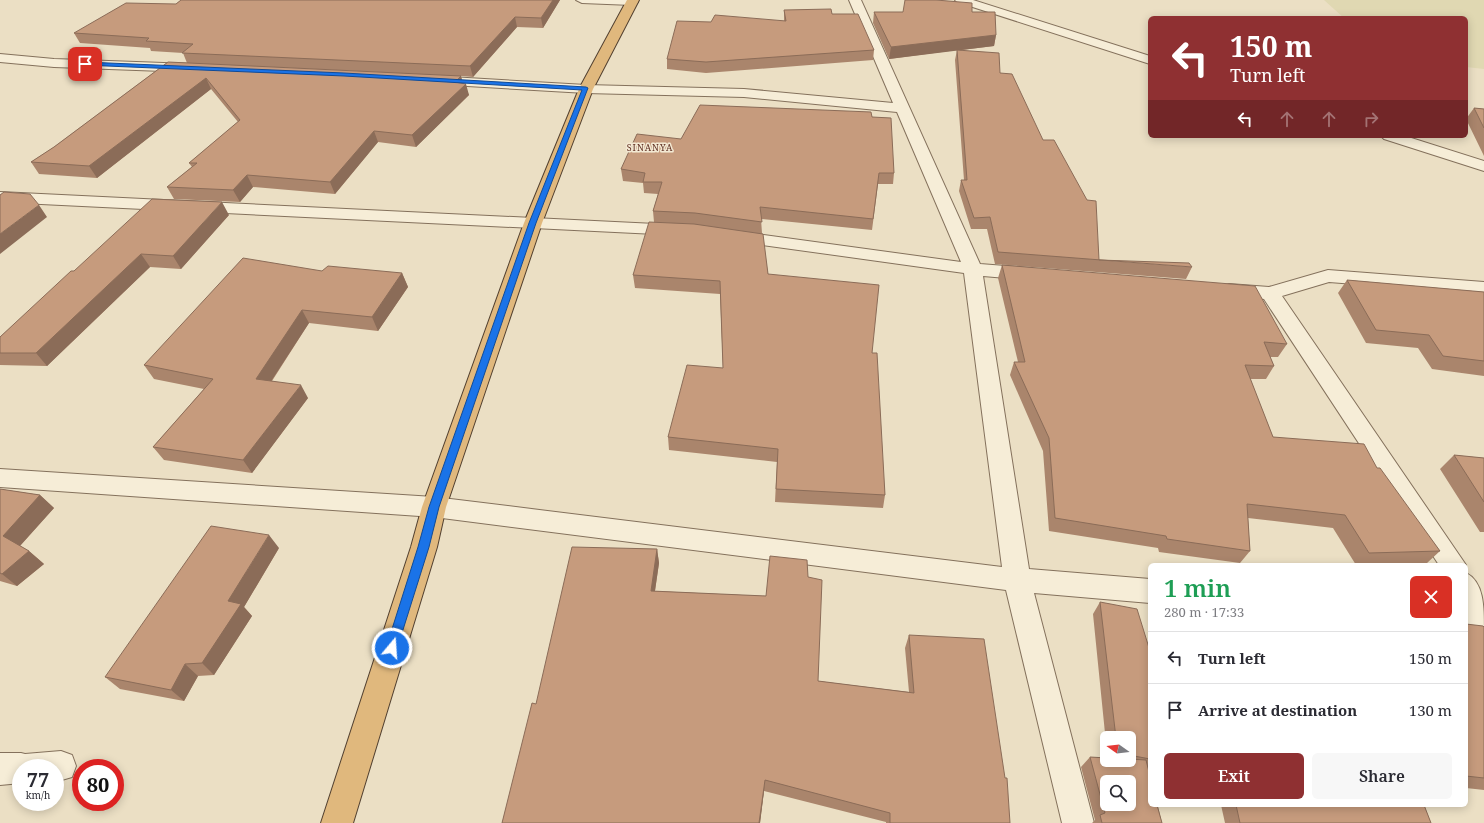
<!DOCTYPE html>
<html lang="en">
<head>
<meta charset="utf-8">
<style>
  body { margin:0; font-family:"Noto Serif",serif; background:#f7f7f7; color:#2b2b33; height:100vh; display:flex; flex-direction:column; font-size:15px; white-space:nowrap }
  * { box-sizing:border-box; margin:0 }
  p { font-size:13px; color:#7c7c81 }
  .icon { flex:none; width:22px; height:22px; fill:none; stroke:currentColor; stroke-width:2; stroke-linecap:round; stroke-linejoin:round }
  .map { position:relative; flex:1; overflow:hidden }
  .panel { position:absolute; left:1148px; top:563px; width:320px; height:244px; display:flex; flex-direction:column; background:#fff; border-radius:6px; box-shadow:0 2px 10px #0003 }
  .panel>* { flex:none }
  .top-card { position:absolute; left:1148px; top:16px; width:320px; height:122px; border-radius:6px; box-shadow:0 2px 10px #0003; background:#8f3032; color:#fff; overflow:hidden }
  .needle { width:26px; rotate:284deg }
  .fabs { position:absolute; left:1100px; top:731px; display:grid; gap:8px }
  .fabs a { display:grid; place-items:center; width:36px; height:36px; border-radius:6px; background:#fff; box-shadow:0 2px 10px #0003; font-size:20px }
  .speed { position:absolute; left:12px; top:759px; display:flex; gap:8px; font-size:20px; font-weight:700; text-align:center }
  .speed>* { display:grid; place-content:center; width:52px; height:52px; border-radius:50%; background:#fff; box-shadow:0 2px 10px #0003; line-height:1 }
  .speed small { font-size:10px; font-weight:400 }
  .speed .limit { border:6px solid #d22; background:#fff; color:#111 }
  .pin { position:absolute; display:grid; place-items:center; width:34px; height:34px; color:#fff; margin:-17px; border-radius:8px; box-shadow:0 2px 6px #0006 }
  .me { position:absolute; width:44px; margin:-22px; rotate:18deg; stroke-linejoin:round; filter:drop-shadow(0 0 3px #0008) }
  .turn { display:flex; align-items:center; gap:14px; height:84px; padding:0 16px; font-size:18px }
  .turn .icon { width:52px; height:52px; stroke-width:2.5 }
  .turn b { display:block; font-size:28px; line-height:34px }
  .lanes { display:flex; align-items:center; height:38px; padding:0 16px; background:#0003; justify-content:center; gap:20px; direction:ltr }
  .lanes .off { opacity:.35 }
  .round { display:grid; place-items:center; flex:none; width:42px; height:42px; border-radius:6px; background:#f7f7f7 }
  .head { display:flex; align-items:center; justify-content:space-between; height:68px; padding:0 16px }
  h1 { font-size:24px; font-weight:600; line-height:30px; color:#1e9e55 }
  .primary-button { display:flex; gap:8px; margin-top:auto; padding:8px 16px }
  .primary-button a { flex:1; height:46px; border-radius:6px; background:#8f3032; color:#fff; font-size:16px; font-weight:600; line-height:46px; text-align:center }
  .primary-button a+a { background:#f7f7f7; color:#2b2b33 }
  ul { padding:0; list-style:none }
  li { display:flex; align-items:center; gap:12px; height:52px; padding:0 16px; border-top:1px solid #e1e1e2 }
  li div { flex:1 }
  li b { display:block; font-size:15px }
  li em { font-style:normal }
  .map>svg:first-child { display:block }
  .farmland { fill:#e0d8b2 }
  .lines { fill:none; stroke-linecap:round; stroke-linejoin:round }
  .minor-casing { stroke:#84715c; stroke-width:2 }
  .trunk-casing { stroke:#524030; stroke-width:2 }
  .minor { fill:#f6edd7; fill-rule:evenodd }
  .trunk { fill:#e0b87d; fill-rule:evenodd }
  .wall { fill:#aa856c }
  .shaded-wall { fill:#8b6c58 }
  .building { fill:#c69b7d; stroke:#8b6c58; fill-rule:evenodd }
  .route { fill:#1a73e8; stroke:#114b97 }
  .labels { text-anchor:middle; dominant-baseline:central; stroke-width:3; stroke-linejoin:round; paint-order:stroke }
  .far-neighbourhood-label { font-size:9px; letter-spacing:1px; fill:#5f2e21; stroke:#f3e9d3 }
</style>
</head>
<body>
<div class="map">
<svg width="1484" height="823" viewBox="0 0 1484 823">
  <rect width="100%" height="100%" fill="#ebdfc4"/>
  <path class="farmland" d="M1324 0H1484V69L1466 67V18H1344Z"/>
  <g class="lines">
    <defs>
      <path id="minor" d="M576 0H636L638 2 632 5 582 3Z
        M849 0H861L980 264 1029 268 1036 270 1038 274 1036 278 1029 280 983 276 1029 569 1150 579V603L1034 593 1094 823H1062L1006 590 434 517 0 487V469L434 497 1002 567 964 273 734 241 728 240 725 236 728 232 734 231 961 262 897 112 744 97 586 93 433 84 428 83 426 80 428 77 433 76 586 85 744 89 893 103Z
        M955 0H973L1150 56V64L957 2Z
        M0 54 54 59 191 64 196 65 198 68 196 71 191 72 54 67 0 62Z
        M1381 136H1405L1484 161V171L1384 139Z
        M0 192 676 225 682 226 685 230 682 234 676 235 0 202Z
        M1328 270 1484 282V294L1329 282 1282 296 1466 565H1439L1264 299 1222 294 1220 290 1222 286 1229 284 1269 287Z
        M1466 573C1484 582 1484 607 1484 628H1466Z
        M61 751 72 755 76 766 72 777 55 782V768H21V783L0 785V753H21L25 754Z"/>
      <path id="trunk" d="M627 0H639L593 89 542 223 446 507 437 547 353 823H321L411 547 422 507 524 223 579 89Z"/>
    </defs>
    <use href="#minor" class="minor-casing"/>
    <use href="#trunk" class="trunk-casing"/>
    <use href="#minor" class="minor"/>
    <use href="#trunk" class="trunk"/>
  </g>
  <path class="wall" d="M181 0H560L543 28 517 27 473 77 461 76 463 83 469 95 416 147 378 142 335 194 253 187 240 202 174 199 167 187 192 167 189 163 238 122 211 89 97 178 39 174 31 162 54 147 168 62 434 75 187 63 183 53 151 51 150 48 80 43 74 33 176 4Z
    M784 10 832 14 874 50 873 60 706 73 667 69V59L711 22 784 21Z
    M874 12H972L996 35 994 46 961 50 1000 73 1099 260 1192 267 1186 279 995 264 987 229H971L959 191 961 180H964L955 60 957 50 889 59 873 23Z
    M1474 108 1484 109V156L1466 119Z
    M872 117 894 173 893 184H878L872 230 761 219 762 233 768 274 872 353 885 495 883 508 775 502 777 462 669 450 668 437 723 368 720 294 635 288 633 275 654 222 653 211 658 194 644 193 643 183 623 181 621 169 681 139Z
    M229 215 181 269 150 267 47 366 0 365V337L74 271Z
    M1002 265 1287 344 1278 357H1270L1274 366 1266 379H1250L1273 437 1377 468 1440 551 1427 563 1356 565 1333 528 1248 518 1250 551 1240 563 1159 552 1158 548 1049 531 1043 451 1010 375 1014 362H1018L998 278Z
    M322 271 402 273 408 287 378 331 309 323 272 381 308 398 252 473 164 460 153 447 204 389 154 379 144 365Z
    M1347 280 1484 292V376L1432 369 1418 348 1366 343 1338 293Z
    M1454 455 1484 458V532H1480L1440 469Z
    M0 489 40 495 54 508 20 546 29 551 44 564 17 586 0 581Z
    M279 548 244 607 252 616 214 675 198 676 184 701 120 689 105 677Z
    M657 549 659 563 655 591 766 596 808 577 818 681 909 692 905 648 909 635 1010 823H886V822L764 791 760 823H502L536 704Z
    M1100 602 1150 651V771H1149L1162 823H1092L1095 820 1081 767 1090 757 1129 760V738H1107V753L1093 614Z
    M1466 624 1484 627V790L1466 788Z
    M1221 805H1424L1431 823H1225Z"/>
  <path class="shaded-wall" d="M553 0H560L543 28 541 18Z
    M515 17 517 27 473 77 470 66Z
    M996 35 994 46 889 59 891 47Z
    M461 76 463 86 466 84 469 95 416 147 412 135Z
    M206 78 211 89 97 178 89 166Z
    M374 131 378 142 335 194 330 182Z
    M247 175 253 187 240 202 233 190Z
    M222 202 229 215 181 269 173 256Z
    M39 205 47 217 0 254V234Z
    M141 254 150 267 47 366 36 353Z
    M402 273 408 287 378 331 372 317Z
    M302 310 309 323 264 392 256 379Z
    M301 385 308 398 252 473 243 460Z
    M40 495 54 508 18 548 3 536Z
    M269 535 279 548 244 607 252 616 214 675 202 663 228 601Z
    M657 549 659 563 653 604 651 591Z
    M29 551 44 564 17 586 2 574Z
    M185 664 198 676 184 701 171 690Z
    M765 780 764 791 760 823H759Z"/>
  <path class="building" d="M181 0H553L541 18 515 17 470 66 182 53 193 44 146 41 149 38 74 33 126 3 176 4Z
    M905 0H936L972 3V12H995L996 35 891 47 874 12H903Z
    M831 9 832 14H858L874 50 706 62 667 59 677 21 711 22 715 15 786 21 784 10Z
    M957 50 999 53 1000 73 1012 74 1043 140H1054L1087 200 1096 201 1099 260 1189 263 1192 267 998 252 990 217 974 218 961 180H967Z
    M168 62 461 76 455 82 466 84 412 135 374 131 330 182 247 175 233 190 167 187 197 163H189L240 120 206 78 89 166 31 162 54 147Z
    M700 105 871 112 872 117 891 118 894 173H879L873 219 760 207 762 222 695 213 653 211 662 182H643L645 173 621 169 637 134 681 139Z
    M1474 108 1484 109V128Z
    M4 192 30 194 39 205 0 234V195Z
    M152 199 222 202 173 256 141 254 36 353H0V337L71 271H74Z
    M649 222 694 224 763 234 768 274 879 285 872 353H877L885 495 776 489 778 449 668 437 687 365 723 368 720 281 633 275Z
    M243 258 322 271 328 266 402 273 372 317 302 310 256 379 301 385 243 460 153 447 213 379 144 365Z
    M1002 265 1255 286 1287 344 1264 342 1274 366 1245 365 1273 437 1364 444 1377 468H1380L1440 551 1369 553 1345 515 1247 504 1250 551 1167 539 1166 536 1055 518 1049 438 1014 362H1025Z
    M1347 280 1484 292V361L1443 356 1429 335 1376 330Z
    M1454 455 1484 458V502Z
    M0 489 40 495 3 536 29 551 2 574 0 573Z
    M211 526 269 535 228 601 241 604 202 663 185 664 171 690 105 677Z
    M572 547 657 549 651 591 766 596 770 556 807 560 808 577 822 580 818 681 914 693 909 635 984 639 1005 778H1007L1010 823H890V813L765 780 759 823H502L532 703 536 704Z
    M1100 602 1137 609 1150 651V759L1129 755V738H1116Z
    M1466 624 1483 626 1484 627V778L1466 776Z
    M1090 757 1107 758V760H1129V759L1146 760 1150 776V805H1157L1162 823H1102L1100 815 1105 813ZM1107 782H1129V804H1107Z
    M1236 805H1424L1431 823H1240Z"/>
  <path class="route" d="M85 62 344 73 586 87 588 88 536 223 439 507 429 547 396 652 392 654 388 652 386 648 418 547 429 507 529 223 582 90 344 76 83 65Z"/>
  <g class="labels">
    <g class="far-neighbourhood-label">
      <text x="650" y="147">SINANYA</text>
    </g>
  </g>
</svg>
<div class="fabs">
<a><svg class="needle" viewBox="-14 -14 28 28"><path d="M0-13l5 13h-10z" fill="#e53935"/><path d="M0 13l5-13h-10z" fill="#7c7c81"/></svg></a>
<a><svg class="icon" aria-label="search" viewBox="0 0 24 24"><circle cx="10" cy="10" r="6"/><path d="M15 15l6 6"/></svg></a>
</div>
<div class="speed"><div>77<small>km/h</small></div><div class="limit">80</div></div>
<div class="pin" style="left:85px;top:64px;background:#d93025"><svg class="icon" aria-label="arrive" viewBox="0 0 24 24"><path d="M6 21V4h12l-3 4 3 4H6"/></svg></div>
<svg class="me" style="left:392px;top:648px" viewBox="-20 -20 40 40"><circle r="17" fill="#1a73e8" stroke="#fff" stroke-width="3"/><path d="M0-11L8 9 0 5-8 9z" fill="#fff"/></svg>
<div class="top-card">
<div class="turn"><svg class="icon" aria-label="left" viewBox="0 0 24 24"><path d="M17 20v-9H6M10 6l-5 5 5 5"/></svg><div><b>150 m</b>Turn left</div></div>
<div class="lanes"><svg class="icon" aria-label="left" viewBox="0 0 24 24"><path d="M17 20v-9H6M10 6l-5 5 5 5"/></svg><svg class="icon off" aria-label="ahead" viewBox="0 0 24 24"><path d="M12 20V5M6 11l6-6 6 6"/></svg><svg class="icon off" aria-label="ahead" viewBox="0 0 24 24"><path d="M12 20V5M6 11l6-6 6 6"/></svg><svg class="icon off" aria-label="right" viewBox="0 0 24 24"><path d="M7 20v-9h11M14 6l5 5-5 5"/></svg></div>
</div>
<section class="panel">
<div class="head"><div><h1>1 min</h1><p>280 m · 17:33</p></div><a class="round" style="background:#d93025;color:#fff"><svg class="icon" aria-label="close" viewBox="0 0 24 24"><path d="M6 6l12 12M18 6L6 18"/></svg></a></div>
<ul>
<li><svg class="icon" aria-label="left" viewBox="0 0 24 24"><path d="M17 20v-9H6M10 6l-5 5 5 5"/></svg><div><b>Turn left</b></div><em>150 m</em></li>
<li><svg class="icon" aria-label="arrive" viewBox="0 0 24 24"><path d="M6 21V4h12l-3 4 3 4H6"/></svg><div><b>Arrive at destination</b></div><em>130 m</em></li>
</ul>
<div class="primary-button"><a>Exit</a><a>Share</a></div>
</section>
</div>
</body>
</html>
